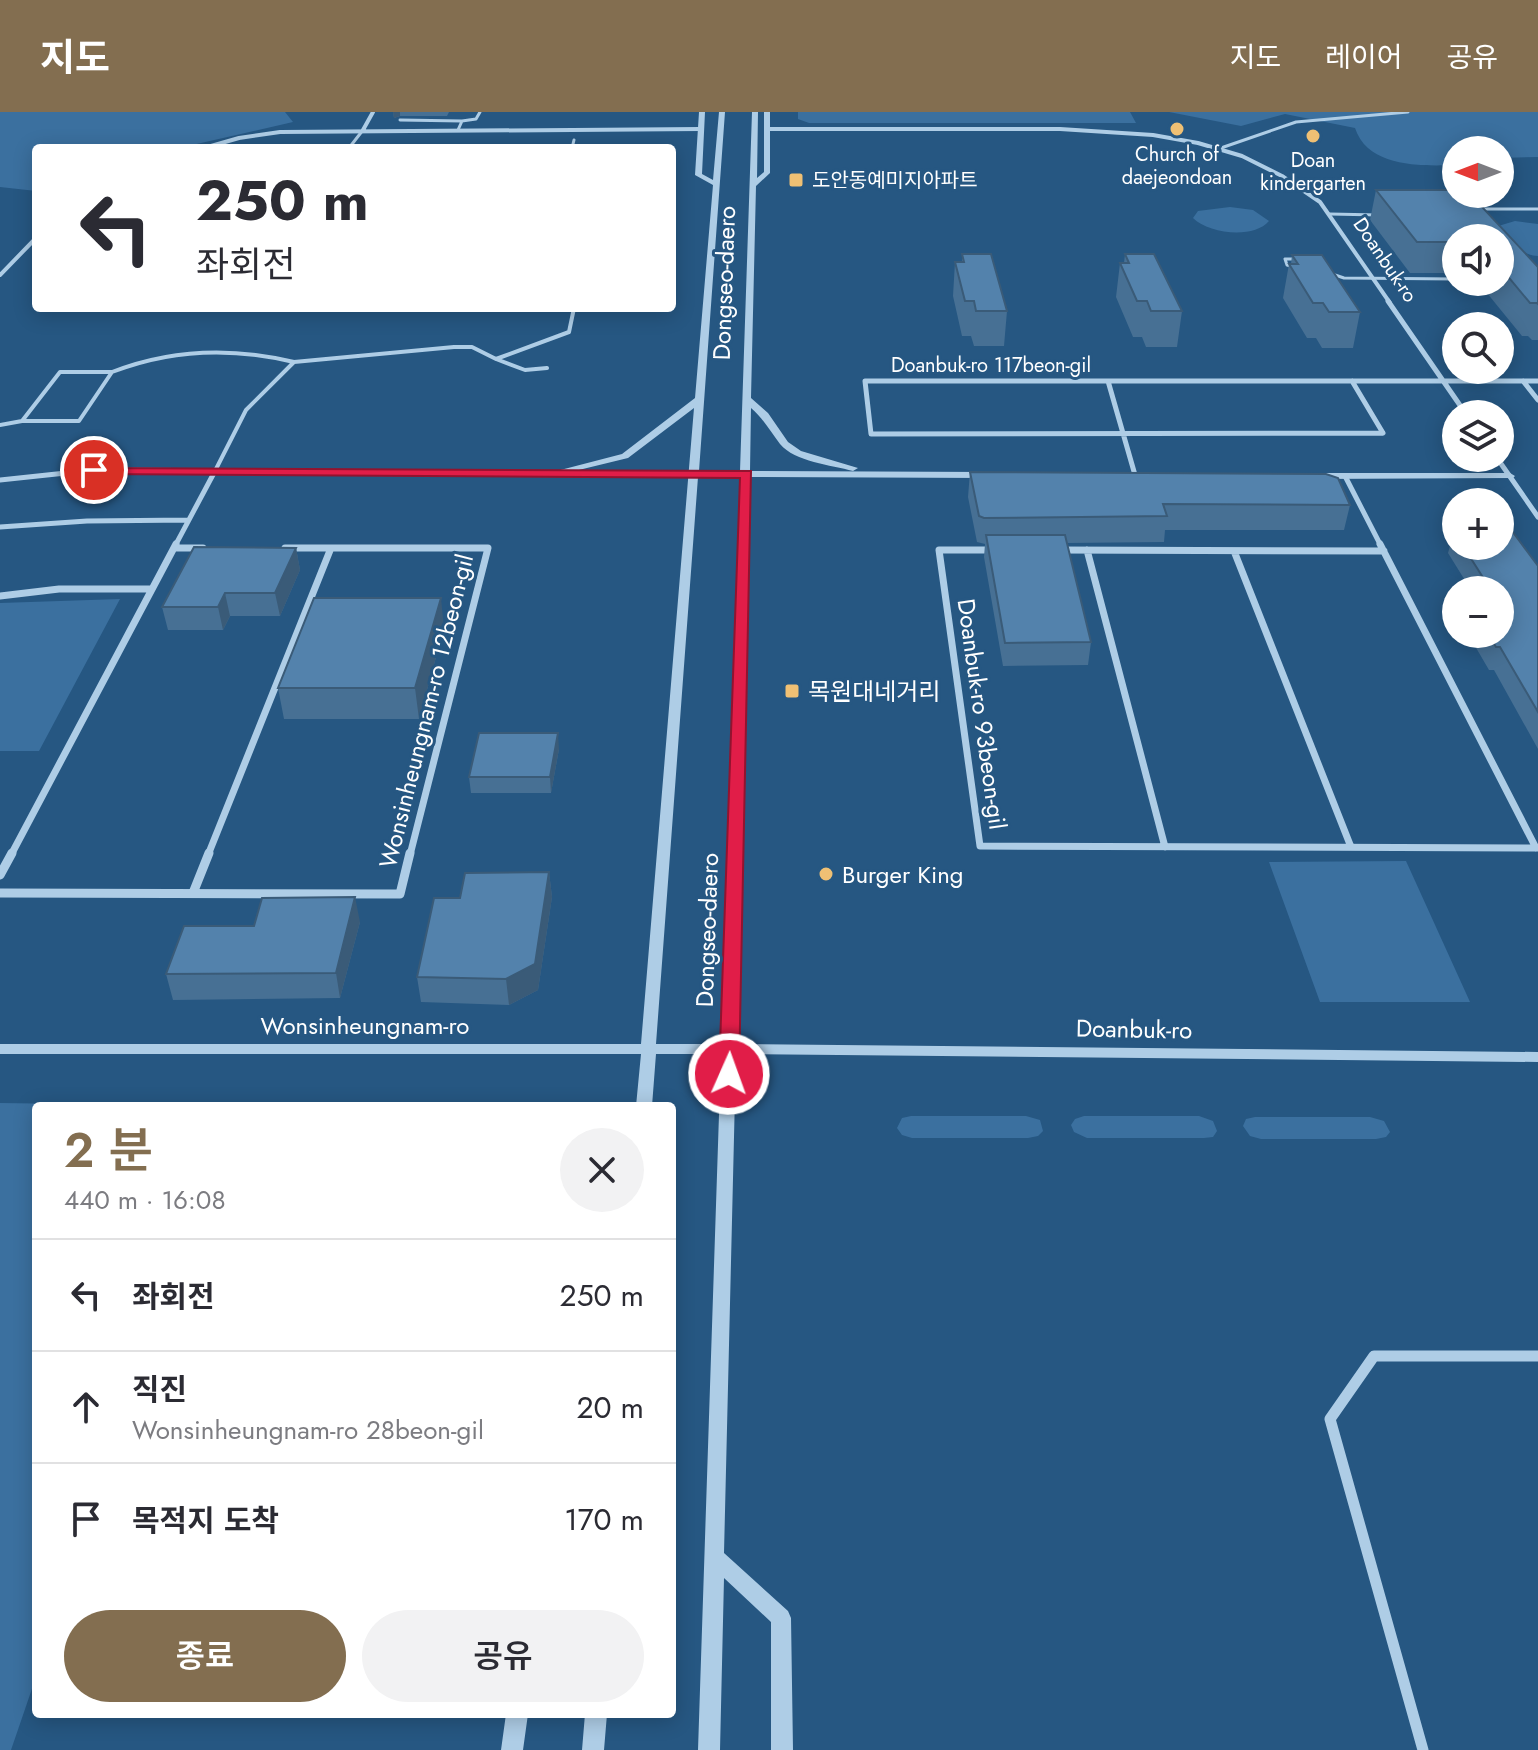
<!DOCTYPE html>
<html lang="ko">
<head>
<meta charset="utf-8">
<style>
  body { margin:0; font-family:Jost,"Noto Sans KR",sans-serif; background:#f2f2f3; color:#2b2b33; height:100vh; display:flex; flex-direction:column; font-size:30px; white-space:nowrap }
  * { box-sizing:border-box; margin:0 }
  p { font-size:26px; color:#7c7c81 }
  .icon { flex:none; width:44px; height:44px; fill:none; stroke:currentColor; stroke-width:2; stroke-linecap:round; stroke-linejoin:round }
  .map { position:relative; flex:1; overflow:hidden }
  .sheet { position:absolute; left:32px; top:990px; width:644px; height:616px; display:flex; flex-direction:column; background:#fff; border-radius:8px; box-shadow:0 4px 20px #0003 }
  .sheet>* { flex:none }
  .guide { position:absolute; left:32px; top:32px; width:644px; height:168px; border-radius:8px; box-shadow:0 4px 20px #0003; background:#fff; color:#2b2b33; overflow:hidden }
  .needle { width:52px; rotate:270deg }
  .tools { position:absolute; left:1442px; top:24px; display:grid; gap:16px }
  .tools a { display:grid; place-items:center; width:72px; height:72px; border-radius:50%; background:#fff; box-shadow:0 4px 20px #0003; font-size:40px }
  .pin { position:absolute; display:grid; place-items:center; width:68px; height:68px; color:#fff; margin:-34px; border:4px solid #fff; border-radius:50%; box-shadow:0 2px 8px #0007 }
  .me { position:absolute; width:88px; margin:-44px; rotate:2deg; stroke-linejoin:round; filter:drop-shadow(0 0 6px #0008) }
  .turn { display:flex; align-items:center; gap:28px; height:168px; padding:0 32px; font-size:36px }
  .turn .icon { width:104px; height:104px; stroke-width:2.5 }
  .turn b { display:block; font-size:56px; line-height:68px }
  .round { display:grid; place-items:center; flex:none; width:84px; height:84px; border-radius:42px; background:#f2f2f3 }
  .overview { display:flex; align-items:center; justify-content:space-between; height:136px; padding:0 32px }
  h1 { font-size:48px; font-weight:600; line-height:60px; color:#836e50 }
  .button { display:flex; gap:16px; margin-top:auto; padding:16px 32px }
  .button a { flex:1; height:92px; border-radius:48px; background:#836e50; color:#fff; font-size:32px; font-weight:600; line-height:92px; text-align:center }
  .button a+a { background:#f2f2f3; color:#2b2b33 }
  ul { padding:0; list-style:none }
  li { display:flex; align-items:center; gap:24px; height:112px; padding:0 32px; border-top:2px solid #e1e1e2 }
  li div { flex:1 }
  li b { display:block; font-size:30px }
  li em { font-style:normal }
  header { display:flex; align-items:center; gap:48px; box-sizing:border-box; height:112px; padding:0 40px; background:#836e50; color:#fff }
  header strong { font-size:38px }
  nav { display:flex; gap:44px; margin-inline-start:auto; font-size:28px }
  .map>svg:first-child { display:block }
  .green { fill:#3b709f }
  .lines { fill:none; stroke-linecap:round; stroke-linejoin:round }
  .service-far1 { stroke:#aecde6; stroke-width:3 }
  .service { stroke:#aecde6; stroke-width:4 }
  .minor-far4 { stroke:#aecde6; stroke-width:4 }
  .minor-far3 { stroke:#aecde6; stroke-width:5 }
  .minor-far2 { stroke:#aecde6; stroke-width:7 }
  .minor-far1 { stroke:#aecde6; stroke-width:9 }
  .minor { stroke:#aecde6; stroke-width:11 }
  .tertiary { fill:#aecde6; fill-rule:evenodd }
  .wall { fill:#477094 }
  .shaded-wall { fill:#3a5b78 }
  .building { fill:#5382ac; stroke:#3a5b78; stroke-width:2 }
  .route { fill:#e11d48; stroke:#92132f; stroke-width:2 }
  .poi-dot { fill:#efc074; stroke:#265782; stroke-width:3 }
  .labels { text-anchor:middle; dominant-baseline:central; stroke-width:6; stroke-linejoin:round; paint-order:stroke }
  .far-poi-label { font-size:20px; fill:#fff; stroke:#265782 }
  .far-street-label { font-size:20px; fill:#fff; stroke:#265782 }
  .street-label { font-size:24px; fill:#fff; stroke:#265782 }
  .poi-label { font-size:24px; fill:#fff; stroke:#265782; text-anchor:start }
</style>
</head>
<body>
<header>
<strong>지도</strong>
<nav><a>지도</a><a>레이어</a><a>공유</a></nav>
</header>
<div class="map">
<svg width="1538" height="1638" viewBox="0 0 1538 1638">
  <rect width="100%" height="100%" fill="#265782"/>
  <path class="green" d="M0 0H285L293 10 179 36H36V79L0 75Z
    M798 0H1130L1136 11H809L798 7Z
    M1169 0H1538V45L1500 46V38H1456V53C1422 54 1368 56 1355 16L1285 2 1241 14Z
    M1230 95 1253 98 1269 109C1254 127 1209 122 1193 106L1198 99Z
    M1515 109 1538 112V144C1522 144 1506 127 1495 115Z
    M120 487 39 639H0V491Z
    M1406 749 1470 890H1320L1269 750Z
    M0 991 206 994H36V1565L11 1638H0Z
    M911 1004H1026L1040 1008 1043 1019 1038 1024 1028 1026H912L902 1023 897 1016 902 1006Z
    M1084 1004H1199L1213 1009 1217 1019 1213 1025 1204 1026H1087L1074 1020 1071 1013 1075 1007Z
    M1255 1005H1370L1384 1009 1390 1020 1386 1025 1376 1027H1261L1250 1024 1243 1014 1246 1007Z"/>
  <g class="lines">
    <path class="service-far1" d="M400 8 462 9
      M458 18 462 9 476 7 480 0
      M349 36 363 18
      M572 36 574 28
      M1218 37 1296 10 1408 0
      M1477 97H1538
      M1330 102 1378 103
      M1294 155 1287 153 1285 147H1297
      M1329 161 1344 166 1456 167"/>
    <path class="service" d="M496 247 525 258 547 256
      M60 260H112L79 309H22Z
      M112 260C171 237 232 235 294 250
      M0 313 22 309
      M215 359 246 298 294 250 454 235H472L496 247 569 220 574 196"/>
    <path class="minor-far4" d="M767 17H1060L1153 23 1198 31 1242 44 1282 64 1320 90 1390 191
      M363 18 373 0
      M204 36 239 26 280 20 701 17
      M0 163 36 126"/>
    <path class="minor-far3" d="M1388 189 1466 302
      M1108 269 1135 363
      M1352 269 1383 321
      M1523 269 1538 288
      M1383 321 871 322 865 269H1538
      M1497 346 1538 405
      M1345 364 1381 434
      M0 368 94 358 694 362
      M0 415 87 409 189 408
      M175 434 215 359"/>
    <path class="minor-far2" d="M1380 432 1536 736
      M174 436H203
      M285 436H488L410 743
      M993 438H939L980 734 1538 736
      M1058 438 1384 439
      M1087 438 1165 735
      M1234 439 1351 735
      M0 484 59 477H152
      M11 743 176 432
      M208 743 331 436"/>
    <path class="minor-far1" d="M0 763 12 741
      M0 781 400 782 410 741
      M193 781 209 741"/>
    <path class="minor" d="M1423 1638 1330 1307 1374 1244H1538"/>
    <path class="tertiary" d="M699 0H705L702 62 713 68 719 0H725L699 359H740L752 0H758L757 66 764 60V0H770V61L756 74 751 286 768 301 788 330 801 339 858 356 853 359C831 353 795 350 780 332 770 319 763 306 751 296L750 359 986 360 991 363 986 366 750 365 736 932 1538 940V950L736 942 724 1441 788 1499 791 1506 793 1638H771V1510L724 1466 720 1638H698L721 942H656L652 994H636L641 942H0V932H641L694 296 628 346 550 365 545 362 622 342 695 286 713 73 695 63ZM698 365H740L721 932H656Z
      M1510 361 1515 364 1513 366 1314 367 1309 364 1314 361Z
      M506 1602H528L523 1638H501Z
      M585 1602H607L604 1638H582Z"/>
  </g>
  <path class="wall" d="M393 0H449L447 4H400L394 6Z
    M1376 78H1456V82H1470L1538 155V228H1532L1528 224H1522L1478 170H1500V126H1456V161H1410L1370 108Z
    M962 142 1007 199 1004 234H974L971 224H962L953 184 955 150H962Z
    M1125 142 1182 199 1177 235H1146L1142 225H1133L1116 185 1120 151H1124Z
    M1292 143 1360 200 1353 236H1322L1316 226H1307L1283 186 1289 152H1291Z
    M970 360 1350 393 1344 418H1165L1164 430 1067 431 1091 530 1088 553 1003 554 984 445 985 432 977 430 968 385Z
    M1454 419H1456V434H1500L1538 454V637L1494 558H1489L1468 522H1500V478H1471L1448 441Z
    M296 436 300 458 280 504H230L223 518H168L162 495Z
    M444 516 419 607H284L278 576Z
    M559 637 551 681H471L469 665Z
    M549 760 552 785 538 878 509 893 421 890 417 865 460 786Z
    M360 810 340 886 173 888 166 862 254 814Z"/>
  <path class="shaded-wall" d="M393 0H400V4L394 6Z
    M296 436 300 458 280 504 275 481Z
    M225 481 230 504 223 518 218 495Z
    M441 486 444 516 419 607 415 576Z
    M558 621 559 637 551 681 550 665Z
    M549 760 552 785 538 878 509 893 506 867Z
    M355 785 360 810 340 886 336 861Z"/>
  <path class="building" d="M1376 78H1456V82H1470L1538 155V192L1537 191H1530L1500 155V126H1456V130H1417Z
    M962 142H991L1007 199H976L974 189H965L955 150H964Z
    M1125 142H1154L1182 199H1151L1147 189H1137L1120 151H1129Z
    M1292 143H1322L1360 200H1329L1323 191H1313L1289 152H1298Z
    M970 360 1326 362 1338 366 1350 393 1163 392 1167 404 984 406 979 404Z
    M1500 419H1512L1538 454V600L1500 535H1496L1488 522H1500V478H1491L1463 434H1500Z
    M986 423H1065L1091 530 1005 531Z
    M194 435 296 436 275 481H225L218 495H162Z
    M314 486H441L415 576H278Z
    M479 621H558L550 665H469Z
    M549 760 535 852 506 867 417 865 434 786H460L465 761Z
    M355 785 336 861 166 862 184 814H254L262 786Z"/>
  <path class="route" d="M90 356 751 359 739 962 736 966H722L719 962 740 366 94 362 88 358Z"/>
  <g class="poi-dot">
    <circle cx="1177" cy="17" r="8"/>
    <circle cx="1313" cy="24" r="8"/>
    <rect x="788" y="60" width="16" height="16" rx="4"/>
    <rect x="784" y="571" width="16" height="16" rx="4"/>
    <circle cx="826" cy="762" r="8"/>
  </g>
  <g class="labels">
    <g class="far-poi-label">
      <text x="1177" y="42">Church of<tspan x="1177" dy="23">daejeondoan</tspan></text>
      <text x="1313" y="48">Doan<tspan x="1313" dy="23">kindergarten</tspan></text>
      <text x="812" y="68" text-anchor="start">도안동예미지아파트</text>
    </g>
    <g class="far-street-label">
      <text transform="translate(1385 148) rotate(56)">Doanbuk-ro</text>
      <text x="991" y="253">Doanbuk-ro 117beon-gil</text>
    </g>
    <g class="street-label">
      <text transform="translate(724 171) rotate(-88)">Dongseo-daero</text>
      <text transform="translate(426 599) rotate(-76)">Wonsinheungnam-ro 12beon-gil</text>
      <text transform="translate(982 602) rotate(82)">Doanbuk-ro 93beon-gil</text>
      <text transform="translate(707 818) rotate(-88)">Dongseo-daero</text>
      <text x="365" y="913">Wonsinheungnam-ro</text>
      <text transform="translate(1134 917) rotate(1)">Doanbuk-ro</text>
    </g>
    <g class="poi-label">
      <text x="808" y="579">목원대네거리</text>
      <text x="842" y="762">Burger King</text>
    </g>
  </g>
</svg>
<div class="tools">
<a><svg class="needle" viewBox="-14 -14 28 28"><path d="M0-13l5 13h-10z" fill="#e53935"/><path d="M0 13l5-13h-10z" fill="#7c7c81"/></svg></a>
<a><svg class="icon" aria-label="sound" viewBox="0 0 24 24"><path d="M4 9h4l5-4v14l-5-4H4zM17 9q2 3 0 6"/></svg></a>
<a><svg class="icon" aria-label="search" viewBox="0 0 24 24"><circle cx="10" cy="10" r="6"/><path d="M15 15l6 6"/></svg></a>
<a><svg class="icon" aria-label="layers" viewBox="0 0 24 24"><path d="M12 4l9 5-9 5-9-5zM3 14l9 5 9-5"/></svg></a>
<a>+</a>
<a>−</a>
</div>
<div class="pin" style="left:94px;top:358px;background:#d93025"><svg class="icon" aria-label="arrive" viewBox="0 0 24 24"><path d="M6 21V4h12l-3 4 3 4H6"/></svg></div>
<svg class="me" style="left:729px;top:962px" viewBox="-20 -20 40 40"><circle r="17" fill="#e11d48" stroke="#fff" stroke-width="3"/><path d="M0-11L8 9 0 5-8 9z" fill="#fff"/></svg>
<div class="guide">
<div class="turn"><svg class="icon" aria-label="left" viewBox="0 0 24 24"><path d="M17 20v-9H6M10 6l-5 5 5 5"/></svg><div><b>250 m</b>좌회전</div></div>
</div>
<section class="sheet">
<div class="overview"><div><h1>2 분</h1><p>440 m · 16:08</p></div><a class="round"><svg class="icon" aria-label="close" viewBox="0 0 24 24"><path d="M6 6l12 12M18 6L6 18"/></svg></a></div>
<ul>
<li><svg class="icon" aria-label="left" viewBox="0 0 24 24"><path d="M17 20v-9H6M10 6l-5 5 5 5"/></svg><div><b>좌회전</b></div><em>250 m</em></li>
<li><svg class="icon" aria-label="ahead" viewBox="0 0 24 24"><path d="M12 20V5M6 11l6-6 6 6"/></svg><div><b>직진</b><p>Wonsinheungnam-ro 28beon-gil</p></div><em>20 m</em></li>
<li><svg class="icon" aria-label="arrive" viewBox="0 0 24 24"><path d="M6 21V4h12l-3 4 3 4H6"/></svg><div><b>목적지 도착</b></div><em>170 m</em></li>
</ul>
<div class="button"><a>종료</a><a>공유</a></div>
</section>
</div>
</body>
</html>
